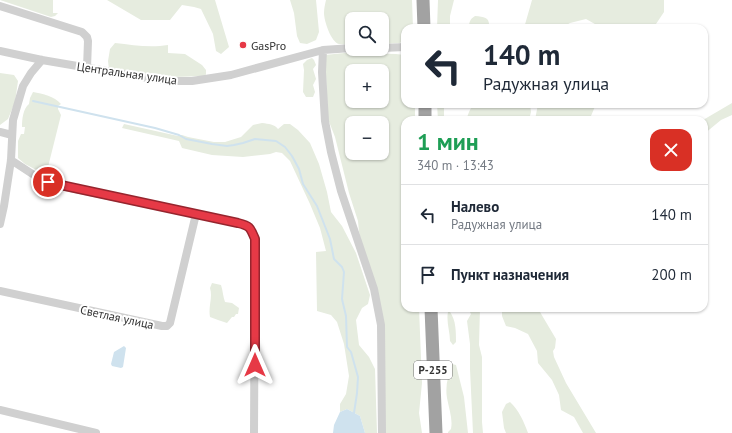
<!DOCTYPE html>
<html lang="ru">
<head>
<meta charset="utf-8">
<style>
  body { margin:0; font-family:"PT Sans",sans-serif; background:#f2f2f3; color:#1f2937; height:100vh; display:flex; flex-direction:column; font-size:15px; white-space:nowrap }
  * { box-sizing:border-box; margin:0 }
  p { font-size:13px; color:#747a83 }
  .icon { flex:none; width:22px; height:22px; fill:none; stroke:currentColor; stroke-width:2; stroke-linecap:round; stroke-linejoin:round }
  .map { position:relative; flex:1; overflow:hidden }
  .sheet { position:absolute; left:401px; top:116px; width:307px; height:196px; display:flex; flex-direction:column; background:#fff; border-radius:12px; box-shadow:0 1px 3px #0004 }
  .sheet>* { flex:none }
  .hud { position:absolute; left:401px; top:24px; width:307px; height:84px; border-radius:12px; box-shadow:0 1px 3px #0004; background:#fff; color:#1f2937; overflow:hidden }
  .controls { position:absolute; left:345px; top:12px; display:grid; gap:8px }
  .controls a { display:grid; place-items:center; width:44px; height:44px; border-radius:8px; background:#fff; box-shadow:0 1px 3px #0004; font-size:20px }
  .pin { position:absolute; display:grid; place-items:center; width:34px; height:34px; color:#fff; margin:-17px; border:2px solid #fff; border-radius:50%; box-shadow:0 1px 4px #0007 }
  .me { position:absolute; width:44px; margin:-22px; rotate:0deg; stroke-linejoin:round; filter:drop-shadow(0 0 3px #0008) }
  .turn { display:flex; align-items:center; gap:14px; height:84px; padding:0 16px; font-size:18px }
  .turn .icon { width:52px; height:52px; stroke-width:2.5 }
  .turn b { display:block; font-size:28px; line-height:34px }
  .round { display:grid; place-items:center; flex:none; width:42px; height:42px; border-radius:12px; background:#f2f2f3 }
  .head { display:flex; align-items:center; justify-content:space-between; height:68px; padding:0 16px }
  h1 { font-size:24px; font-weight:700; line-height:30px; color:#1e9e55 }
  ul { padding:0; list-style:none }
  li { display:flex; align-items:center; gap:12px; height:60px; padding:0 16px; border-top:1px solid #e0e1e3 }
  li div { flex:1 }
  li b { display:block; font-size:15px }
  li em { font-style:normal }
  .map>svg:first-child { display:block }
  .green { fill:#e6ecdf; fill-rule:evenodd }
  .water { fill:#cfe2ee }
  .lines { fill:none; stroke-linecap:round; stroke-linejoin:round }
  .stream { stroke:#cfe2ee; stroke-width:2 }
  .minor { stroke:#d0d0d0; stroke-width:8 }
  .trunk { stroke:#a2a2a2; stroke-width:13 }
  .route-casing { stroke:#96252e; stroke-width:10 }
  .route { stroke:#e63946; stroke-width:7 }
  .poi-dot { fill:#e63946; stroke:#fff; stroke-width:1.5 }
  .labels { text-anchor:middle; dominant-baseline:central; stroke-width:4; stroke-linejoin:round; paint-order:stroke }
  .shield { fill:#fff; stroke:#707070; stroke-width:1 }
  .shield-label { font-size:11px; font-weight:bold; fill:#333 }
  .poi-label { font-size:12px; fill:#333; stroke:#fff; text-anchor:start }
  .street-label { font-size:12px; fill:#333; stroke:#fff }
</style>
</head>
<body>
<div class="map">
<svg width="732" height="433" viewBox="0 0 732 433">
  <rect width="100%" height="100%" fill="#fff"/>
  <path class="green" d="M0 0H53V13H58L55 16 51 17Z
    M107 0H215L229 47 221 54 216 51 213 34 201 9 194 7 182 5 170 20H141Z
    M290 0H316L319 32 316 40 307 44 300 43 297 36 294 13Z
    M326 0H412L413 28H405V39L400 43 382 44V19H352V44C348 44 343 45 339 44 331 42 324 21 324 13 324 9 325 4 326 0Z
    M438 0H454L450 16V28H437Z
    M532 0H664V12L656 24 647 28H602L586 19 570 23 561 28H524Z
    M475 16C485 17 490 17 489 28H469C469 22 470 19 475 16Z
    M115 43C133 45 150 48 168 45V53L185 54 202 65 206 70V74L205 76 173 77 132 73 109 69 108 61 110 49Z
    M344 53 396 54 405 55V104H415V120H405V308H419L422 383 419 413 422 433H382L378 311 359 232 358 221 349 193 335 137 328 119 325 55ZM352 71H382V101H352ZM352 123H382V153H352Z
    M312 58 314 60 316 65 313 69 316 79 313 85 315 92 313 97H306L303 92 304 70 303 64 307 60Z
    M0 73 14 75 18 81 15 102 8 119 0 125Z
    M33 92C43 94 54 96 61 104L58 106V109L61 115 46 175 25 164 18 158V141L21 134H24L25 127H22C22 119 23 109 29 104L30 98Z
    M732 103V115L721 120 704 134V120H703Z
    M437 104H444V120H438Z
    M473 104H530L531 112 529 120H466L469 112Z
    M538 104H596L591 116 586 120H535Z
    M262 123C269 124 274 124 278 129L284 124H290L298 130 310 143 319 164 327 192 331 212 342 226 356 253 370 295 368 304 362 308 356 320 359 345 369 357 375 369 377 433H365L360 416 347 409 340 412V404L346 394 349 376 344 344 337 322 331 315 317 311 316 252 326 251 320 228 310 204 290 161 282 153 276 152 270 154 243 157 212 155 182 148 179 141 122 128 124 124 178 136 179 135H182L188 137 214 142H225L241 137 253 125Z
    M212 283 221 285C223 291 223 297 225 302L232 303 239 308 238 314H236L234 317H232L227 323 218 320 210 317C208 306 213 298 210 288Z
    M468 308H480L479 345 482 357V422L483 433H473L470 369V344L467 321 471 314Z
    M502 308H538L540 312 556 339 555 348 553 351 554 357 566 383 596 433H583L574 417 561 410 559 395 552 380 538 363 537 351 528 334 515 328 506 326 502 316Z
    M448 312H450C456 320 456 332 456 342L453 345 450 341C450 332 446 321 448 312Z
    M452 364 456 365 464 397 468 433H448V432L451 429C453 419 449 409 447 398 445 386 448 376 452 364Z
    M510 402C519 410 524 422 528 433H506L504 428 502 412 506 404Z"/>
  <path class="water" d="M124 346 126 348 123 367 121 368 112 366 111 364 114 352Z
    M347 409 360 416 365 433H333L334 425 340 412Z"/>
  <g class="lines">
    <path class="stream" d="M33 101 155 128 179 135 186 139 212 144 227 146 234 145 243 143 255 139 276 141 285 147 292 156 299 169 303 184 317 206 330 239 334 259 342 267 344 272 342 299 346 316 347 347 351 352 358 377 357 393 354 413"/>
    <path class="minor" d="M0 6 82 32 87 37 88 41 87 68
      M382 48 405 47
      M323 50 322 72 325 121 331 152 341 191 374 289 381 325 382 433
      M0 51 42 60 148 78 171 81H192L231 75 323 50 352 48
      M0 132 12 135
      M11 160 40 179 56 185 238 223C250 226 250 227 255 239L254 433
      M0 224 4 206 11 160 13 120 23 86 31 73 42 60
      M0 291 162 326H167L170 323 196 214
      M0 410 96 433"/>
    <path class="trunk" d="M423 0 424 28
      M425 104V120
      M431 308 436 433"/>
  </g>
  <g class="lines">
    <defs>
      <path id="route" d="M48 182 56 184 238 223C250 226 250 227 255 239V365"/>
    </defs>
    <use href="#route" class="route-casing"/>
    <use href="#route" class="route"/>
  </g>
  <circle class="poi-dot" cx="243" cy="45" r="4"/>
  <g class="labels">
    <rect class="shield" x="414" y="361" width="38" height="18" rx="3"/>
    <g class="shield-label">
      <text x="433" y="370">Р-255</text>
    </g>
    <g class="poi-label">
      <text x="251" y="45">GasPro</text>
    </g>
    <g class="street-label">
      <text transform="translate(127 73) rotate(8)">Центральная улица</text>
      <text transform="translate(117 317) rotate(12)">Светлая улица</text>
    </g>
  </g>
</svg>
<div class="controls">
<a><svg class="icon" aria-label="search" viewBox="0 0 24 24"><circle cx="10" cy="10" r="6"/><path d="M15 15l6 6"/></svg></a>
<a>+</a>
<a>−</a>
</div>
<div class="pin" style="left:48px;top:182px;background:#d93025"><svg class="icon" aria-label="arrive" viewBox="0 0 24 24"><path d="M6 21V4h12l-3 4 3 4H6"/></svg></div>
<svg class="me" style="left:255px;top:365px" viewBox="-20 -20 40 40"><path d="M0-17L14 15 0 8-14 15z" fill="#e63946" stroke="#fff" stroke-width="4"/></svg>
<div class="hud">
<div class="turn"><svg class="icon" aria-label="left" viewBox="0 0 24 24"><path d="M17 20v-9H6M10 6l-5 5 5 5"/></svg><div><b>140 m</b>Радужная улица</div></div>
</div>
<section class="sheet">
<div class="head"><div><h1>1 мин</h1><p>340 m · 13:43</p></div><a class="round" style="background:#d93025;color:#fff"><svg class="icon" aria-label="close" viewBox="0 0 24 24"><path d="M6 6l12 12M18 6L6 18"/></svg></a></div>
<ul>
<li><svg class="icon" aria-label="left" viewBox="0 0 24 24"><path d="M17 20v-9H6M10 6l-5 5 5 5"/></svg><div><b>Налево</b><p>Радужная улица</p></div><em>140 m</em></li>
<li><svg class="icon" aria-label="arrive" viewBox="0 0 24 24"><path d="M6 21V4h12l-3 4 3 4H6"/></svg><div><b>Пункт назначения</b></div><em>200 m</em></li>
</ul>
</section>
</div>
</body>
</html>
